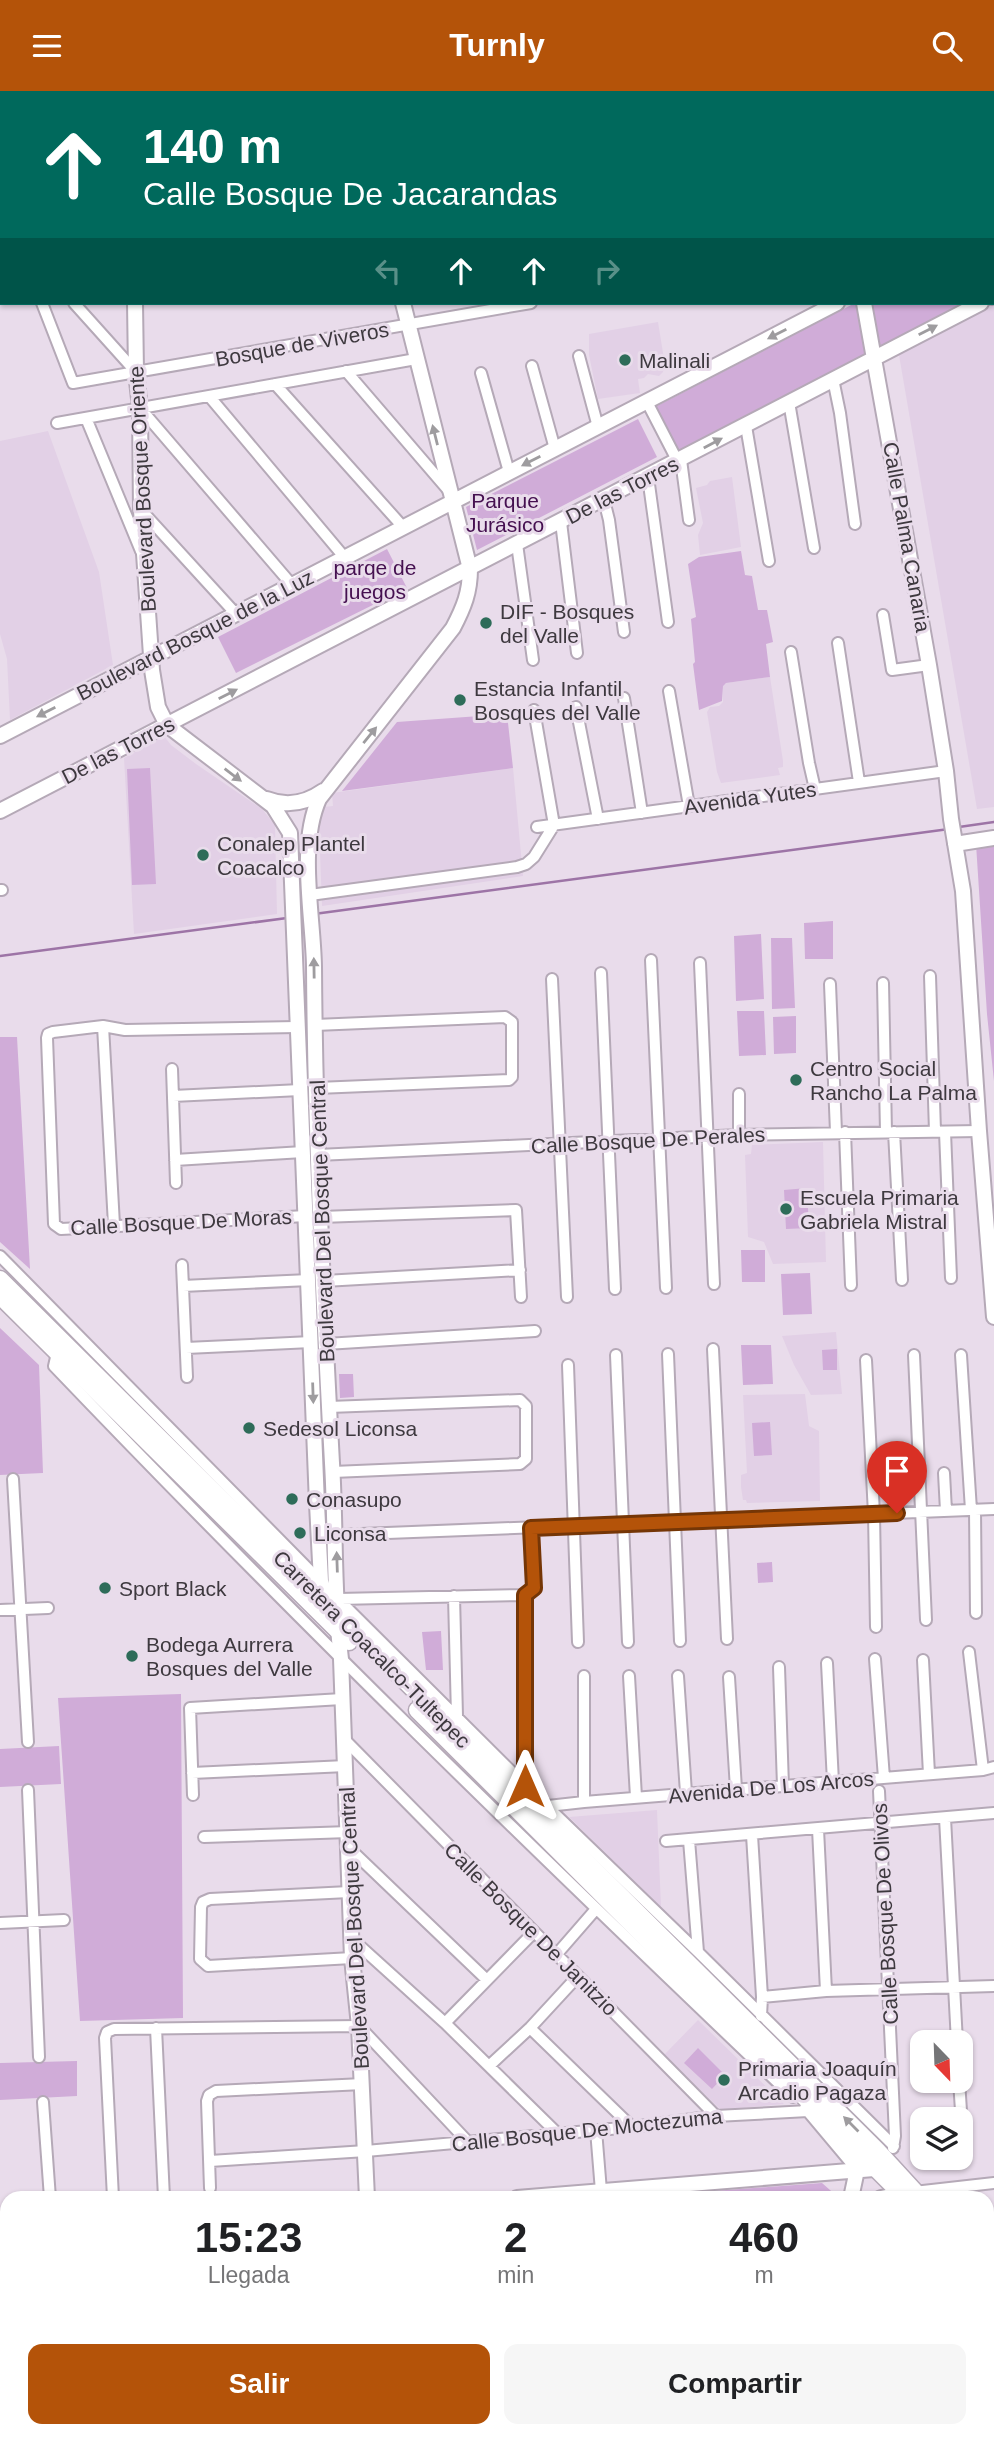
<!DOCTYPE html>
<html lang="es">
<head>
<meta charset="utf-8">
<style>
  body { margin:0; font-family:Helvetica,sans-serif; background:#f6f6f6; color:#202124; height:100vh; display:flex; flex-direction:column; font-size:26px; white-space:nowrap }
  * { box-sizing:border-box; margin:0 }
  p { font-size:23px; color:#757577 }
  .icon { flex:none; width:38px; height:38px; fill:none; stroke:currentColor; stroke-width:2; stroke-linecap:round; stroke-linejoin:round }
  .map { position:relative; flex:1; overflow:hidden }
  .side { position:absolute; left:0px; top:2100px; width:994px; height:247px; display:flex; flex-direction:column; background:#fff; border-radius:21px 21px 0 0; box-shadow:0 2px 5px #0004 }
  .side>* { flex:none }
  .banner { position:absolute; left:0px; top:0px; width:994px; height:214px; box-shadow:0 2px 5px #0004; background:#00695c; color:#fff; overflow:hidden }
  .needle { width:46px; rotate:157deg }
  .controls { position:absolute; left:910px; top:1939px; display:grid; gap:14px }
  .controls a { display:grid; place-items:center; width:63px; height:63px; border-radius:14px; background:#fff; box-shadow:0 2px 5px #0004; font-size:35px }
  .pin { position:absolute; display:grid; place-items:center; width:60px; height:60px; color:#fff; margin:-72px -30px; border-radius:50% 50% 50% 0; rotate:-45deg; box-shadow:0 0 7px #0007 }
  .pin .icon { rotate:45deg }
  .me { position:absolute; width:77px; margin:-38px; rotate:0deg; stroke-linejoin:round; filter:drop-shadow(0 0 5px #0008) }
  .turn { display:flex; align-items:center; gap:24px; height:147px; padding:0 28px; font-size:32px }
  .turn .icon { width:91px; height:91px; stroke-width:2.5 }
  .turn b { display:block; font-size:49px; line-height:60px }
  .lanes { display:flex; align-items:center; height:66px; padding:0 28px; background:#0003; justify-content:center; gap:35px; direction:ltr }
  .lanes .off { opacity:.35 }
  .eta { display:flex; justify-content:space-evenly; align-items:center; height:119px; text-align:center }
  .eta b { font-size:42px; font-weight:600; line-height:49px }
  .cta { display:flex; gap:14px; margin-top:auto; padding:14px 28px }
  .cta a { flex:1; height:80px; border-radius:14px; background:#b45309; color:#fff; font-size:28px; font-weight:600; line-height:80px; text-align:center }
  .cta a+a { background:#f6f6f6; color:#202124 }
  header { display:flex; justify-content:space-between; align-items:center; height:91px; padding:0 28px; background:#b45309; color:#fff; font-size:32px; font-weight:600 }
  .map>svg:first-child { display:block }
  .built { fill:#e2d0e6 }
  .green { fill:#d0acd8 }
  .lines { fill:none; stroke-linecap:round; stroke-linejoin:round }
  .stream { stroke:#9d74a6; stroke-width:2.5 }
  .street-casing { stroke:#b5a9b7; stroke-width:14 }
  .secondary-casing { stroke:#b5a9b7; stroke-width:18 }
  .primary-casing { stroke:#b5a9b7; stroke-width:19 }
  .street { stroke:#fff; stroke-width:10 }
  .secondary { stroke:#fff; stroke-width:14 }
  .primary { stroke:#fff; stroke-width:16 }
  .oneway { fill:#9e9c9f }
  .route-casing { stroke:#753606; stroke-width:18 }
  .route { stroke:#b45309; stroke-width:12 }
  .poi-dot { fill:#2e6c59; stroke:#e9dceb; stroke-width:2.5 }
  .labels { text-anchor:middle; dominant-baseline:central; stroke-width:6; stroke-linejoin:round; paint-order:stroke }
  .street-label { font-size:21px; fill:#3e393f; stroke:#e9dceb }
  .poi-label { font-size:21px; fill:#3e393f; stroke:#e9dceb; text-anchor:start }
  .park-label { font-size:21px; fill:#451050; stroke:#e9dceb }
</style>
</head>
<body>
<header><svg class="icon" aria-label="menu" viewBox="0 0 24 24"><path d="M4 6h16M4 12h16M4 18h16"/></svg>Turnly<svg class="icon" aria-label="search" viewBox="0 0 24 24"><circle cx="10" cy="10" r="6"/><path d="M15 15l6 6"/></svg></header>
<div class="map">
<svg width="994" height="2346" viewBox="0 0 994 2346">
  <rect width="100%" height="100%" fill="#e9dceb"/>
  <path class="built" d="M994 214V716L977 718 899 264Z
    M658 231 664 268 658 270 664 276 663 281 659 285 648 283 644 287 638 288 640 302 598 308 589 264V243Z
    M48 340 99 481 113 574 10 629 7 568 0 543V350Z
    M732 386 741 456 700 464 698 444 703 432 696 397 707 394 710 390Z
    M770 586 783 670V676L778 677 780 684 721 692 717 681 707 621 710 616 719 615 723 611V594L726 592Z
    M164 645 171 654 196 673 262 718 275 734 277 823 134 843 124 667Z
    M513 677 523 785 322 815 319 734 324 716 333 715 332 702Z
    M823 1051 826 1171 773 1173 764 1151 748 1146 745 1064 751 1063 752 1054Z
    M836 1241 842 1303 811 1304 794 1274 782 1245Z
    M805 1303 809 1335 819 1340 820 1410 747 1412 746 1409H743L741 1396V1384L747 1382 743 1304Z
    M657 1719 661 1816 569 1726Z
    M698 1929 784 2013 721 2019 664 1964Z"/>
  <path class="green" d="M855 212H859L869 263 678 363 654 318 657 315Z
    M865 212H967L879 258Z
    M638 328 657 366 477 459 466 416Z
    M387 458 407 497 236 582 218 546Z
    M741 460 745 484 752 485 758 519H767L773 551 766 553 770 586 726 592 723 595 722 610 699 619 693 573 695 571 691 528 696 526 688 473 699 466Z
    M507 623 513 677 342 700 397 631Z
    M150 677 156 793 132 794 127 678Z
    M994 750V990L987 923 976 753Z
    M833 830V868H805L804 832Z
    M761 843 764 908 736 910 734 845Z
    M771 847H792L795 917 772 918Z
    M737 920H764L766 964 739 965Z
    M796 925V962L774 963 773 926Z
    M0 946H17L30 1178 0 1151Z
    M807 1097 809 1137 786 1138 784 1099Z
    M741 1159H765V1191H742Z
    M810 1182 812 1223 783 1224 781 1183Z
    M0 1237 39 1274 43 1382 0 1384Z
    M741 1254H771L773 1293 743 1294Z
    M837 1258V1279H823L822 1259Z
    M339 1283H353L354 1306 340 1307Z
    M770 1331 772 1364 754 1365 752 1332Z
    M772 1471 773 1491 758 1492 757 1472Z
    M441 1540 443 1579H426L422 1541Z
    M181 1603 183 1927 80 1930 58 1607Z
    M59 1655 61 1693 0 1696V1658Z
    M698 1957 725 1984 712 1998 684 1972Z
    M77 1970V2005L0 2009V1972Z
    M822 2092 838 2106 618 2107Z
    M0 2142H7V2173L0 2174Z
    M316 2340H368L370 2346H317Z"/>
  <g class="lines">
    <path class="stream" d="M959 736 994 731
      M314 823 949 738
      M0 865 287 827"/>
    <defs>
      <path id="street" d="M52 0 53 2
        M238 0 240 2
        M320 0 322 2
        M346 0 347 2
        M825 0V2
        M992 18H994
        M0 33 2 35
        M992 72 994 71
        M0 98 2 103
        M42 212 73 292 531 212
        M74 212 136 281
        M579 265 598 336
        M532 275 555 358
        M346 280 449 400
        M481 282 509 381
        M833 288 840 322 855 433
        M275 293 403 436
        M209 305 345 467
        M647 311 678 371
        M789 311 814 457
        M140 317 292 494
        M86 327 141 460
        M57 332 416 268
        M746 335 769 470
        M681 369 689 429
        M648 386 668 531
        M604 409 609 429 624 541
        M141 419 236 523
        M561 431 577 562
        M517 453 533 569
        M883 524 892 579 929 574
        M838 552 859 691
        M791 561 809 672 815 698
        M669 600 689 715
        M624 607 642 722
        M576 616 598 728
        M537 736 946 680
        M0 799H2
        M310 804 517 776 526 773 534 766 554 734 534 619
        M651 869 666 1197
        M700 872 714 1193
        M601 882 615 1198
        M930 885 935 1040
        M552 888 567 1206
        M883 892 886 1041
        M830 893 836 1041
        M315 934 505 926 512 931V986L509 989 317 997
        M103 935 114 1134
        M297 936 125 939 103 935 53 941 48 943 47 947 54 1133 61 1138 306 1125
        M172 978 176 1092
        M739 1003V1044
        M173 1005 300 999
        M845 1041 851 1194
        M894 1041 902 1189
        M945 1041 951 1187
        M318 1064 739 1044 979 1040
        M175 1069 303 1061
        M321 1126 516 1119 521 1206
        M0 1165 323 1493
        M182 1174 187 1286
        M324 1190 520 1179
        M183 1195 309 1189
        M326 1253 535 1240
        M186 1257 311 1251
        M713 1258 727 1548
        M57 1262 54 1275C293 1525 542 1767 793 2006
        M668 1263 680 1550
        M616 1264 628 1551
        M914 1264 926 1529
        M961 1264 971 1419
        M866 1269 874 1423 876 1536
        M568 1274 578 1551
        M329 1316 520 1309 526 1315V1368L520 1373 333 1381
        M944 1382 946 1420
        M13 1388 28 1651
        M894 1397 897 1422
        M975 1419 976 1522
        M336 1444 994 1418
        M525 1504V1694
        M525 1504 534 1497 531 1437
        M335 1505 525 1694 698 1861 894 2055
        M454 1505 457 1625
        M338 1508 525 1504
        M0 1519 48 1517
        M969 1561 983 1679
        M875 1568 884 1687
        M923 1569 929 1683
        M827 1572 833 1691
        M779 1576 783 1695
        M629 1585 636 1706
        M678 1585 686 1702
        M729 1586 736 1698
        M346 1650 716 2025
        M192 1682 346 1675
        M28 1699 39 1966
        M879 1700 895 2045 893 2057
        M193 1704 190 1617 342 1608
        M584 1711V1585
        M548 1715 584 1711 983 1679 994 1676
        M945 1727 957 1951
        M818 1738 826 1900
        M752 1744 762 1906 761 1925
        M204 1746 349 1741
        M689 1749 698 1861
        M666 1750 994 1722
        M348 1756 487 1889
        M349 1801 210 1808 203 1811 201 1816 200 1868 208 1875 352 1867
        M0 1832 64 1829
        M352 1848 445 1932 558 2043
        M556 1864 596 1818
        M762 1906 826 1900 994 1895
        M445 1932 534 1841
        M156 1937 164 2107
        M530 1937 632 2036
        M489 1975 530 1937 578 1885
        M959 1990 964 2064
        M43 2011 50 2107
        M805 2017 857 2079
        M596 2039 601 2100
        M210 2070 366 2060 632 2036 716 2025 808 2020
        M210 2097 207 2010 209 2004 216 2000 363 1993
        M914 2101 994 2092
        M113 2107 105 1947 107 1941 114 1938 359 1935 468 2051
        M0 2201 7 2199
        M987 2263 994 2261
        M75 2340 76 2346
        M312 2340 313 2346
        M373 2340 374 2346
        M384 2340 385 2346
        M442 2340 444 2346
        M499 2340 501 2346
        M605 2340 606 2346
        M854 2340 858 2346
        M85 2346 119 2340
        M541 2346 576 2340
        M814 2346 819 2340"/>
      <path id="secondary" d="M174 0V2
        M217 0V2
        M992 132 994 131
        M992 206 994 205
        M135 212 136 281 140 317 141 419 152 579 158 616 167 634 273 715 290 742 317 1413 321 1490 328 1516
        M864 212 929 574 946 680 951 728 963 800 979 1040 994 1226
        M0 645 837 212
        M267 708C287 716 306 712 323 700
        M0 720C328 551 654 381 981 212
        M955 753 994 747
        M367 2107 359 1935 352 1867 341 1568C333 1503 336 1437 332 1372 323 1207 315 1041 314 875 313 824 298 755 319 708L453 537C464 516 470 501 470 478L403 212
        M517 2107 874 2078 881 2073
        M851 2107 857 2079 853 2055
        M881 2107 910 2101
        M0 2180H7
        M248 2340 250 2346"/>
      <path id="primary" d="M0 1188 877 2059 921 2107
        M0 1205 349 1551
        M417 1619 905 2107
        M987 2171 994 2178
        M987 2188 994 2195"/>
    </defs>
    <use href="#street" class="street-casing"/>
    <use href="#secondary" class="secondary-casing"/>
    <use href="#primary" class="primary-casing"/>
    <use href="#street" class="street"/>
    <use href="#secondary" class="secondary"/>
    <use href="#primary" class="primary"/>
  </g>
  <defs><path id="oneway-solid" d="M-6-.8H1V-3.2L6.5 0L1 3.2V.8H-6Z" transform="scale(1.75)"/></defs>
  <g class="oneway">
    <use href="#oneway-solid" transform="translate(928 239) rotate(-27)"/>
    <use href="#oneway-solid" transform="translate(777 243) rotate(153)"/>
    <use href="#oneway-solid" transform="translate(435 344) rotate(-104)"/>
    <use href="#oneway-solid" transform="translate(713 352) rotate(-28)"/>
    <use href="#oneway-solid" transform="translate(531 370) rotate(153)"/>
    <use href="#oneway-solid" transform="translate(228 603) rotate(-27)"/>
    <use href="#oneway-solid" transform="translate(46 621) rotate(153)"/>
    <use href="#oneway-solid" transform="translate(370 644) rotate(-51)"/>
    <use href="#oneway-solid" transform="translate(233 684) rotate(37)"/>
    <use href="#oneway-solid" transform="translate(314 877) rotate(-91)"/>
    <use href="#oneway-solid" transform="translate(313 1302) rotate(88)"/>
    <use href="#oneway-solid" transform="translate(337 1471) rotate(-92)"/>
    <use href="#oneway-solid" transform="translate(851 2033) rotate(-135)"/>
  </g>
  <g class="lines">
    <defs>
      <path id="route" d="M525 1695V1504L534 1497 531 1437 897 1422"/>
    </defs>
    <use href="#route" class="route-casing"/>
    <use href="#route" class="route"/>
  </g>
  <g class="poi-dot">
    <circle cx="625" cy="269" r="7"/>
    <circle cx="486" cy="532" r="7"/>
    <circle cx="460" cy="609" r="7"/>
    <circle cx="203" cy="764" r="7"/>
    <circle cx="796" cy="989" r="7"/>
    <circle cx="786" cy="1118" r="7"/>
    <circle cx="249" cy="1337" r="7"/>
    <circle cx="292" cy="1408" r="7"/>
    <circle cx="300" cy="1442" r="7"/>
    <circle cx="105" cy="1497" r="7"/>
    <circle cx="132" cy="1565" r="7"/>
    <circle cx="724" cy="1989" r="7"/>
  </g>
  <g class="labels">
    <g class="street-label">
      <text transform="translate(302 253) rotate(-10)">Bosque de Viveros</text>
      <text transform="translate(142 398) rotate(-93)">Boulevard Bosque Oriente</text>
      <text transform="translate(622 399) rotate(-27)">De las Torres</text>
      <text transform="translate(907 446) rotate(80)">Calle Palma Canaria</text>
      <text transform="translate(195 544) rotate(-27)">Boulevard Bosque de la Luz</text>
      <text transform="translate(118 659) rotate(-27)">De las Torres</text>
      <text transform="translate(750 707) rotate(-8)">Avenida Yutes</text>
      <text transform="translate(648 1049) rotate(-3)">Calle Bosque De Perales</text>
      <text transform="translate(322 1130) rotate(-92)">Boulevard Del Bosque Central</text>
      <text transform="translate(181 1131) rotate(-3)">Calle Bosque De Moras</text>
      <text transform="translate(372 1558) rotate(45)">Carretera Coacalco-Tultepec</text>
      <text transform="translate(771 1696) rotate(-5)">Avenida De Los Arcos</text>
      <text transform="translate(885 1823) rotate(-93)">Calle Bosque De Olivos</text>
      <text transform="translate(354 1837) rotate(-93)">Boulevard Del Bosque Central</text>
      <text transform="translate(531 1838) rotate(45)">Calle Bosque De Janitzio</text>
      <text transform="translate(587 2039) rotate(-6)">Calle Bosque De Moctezuma</text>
    </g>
    <g class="poi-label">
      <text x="639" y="269">Malinali</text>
      <text x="500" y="520">DIF - Bosques<tspan x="500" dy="24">del Valle</tspan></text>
      <text x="474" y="597">Estancia Infantil<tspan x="474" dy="24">Bosques del Valle</tspan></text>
      <text x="217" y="752">Conalep Plantel<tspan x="217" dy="24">Coacalco</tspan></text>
      <text x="810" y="977">Centro Social<tspan x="810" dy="24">Rancho La Palma</tspan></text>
      <text x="800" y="1106">Escuela Primaria<tspan x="800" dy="24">Gabriela Mistral</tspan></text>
      <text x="263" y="1337">Sedesol Liconsa</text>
      <text x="306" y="1408">Conasupo</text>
      <text x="314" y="1442">Liconsa</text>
      <text x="119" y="1497">Sport Black</text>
      <text x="146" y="1553">Bodega Aurrera<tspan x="146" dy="24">Bosques del Valle</tspan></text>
      <text x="738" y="1977">Primaria Joaquín<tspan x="738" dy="24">Arcadio Pagaza</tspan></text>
    </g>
    <g class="park-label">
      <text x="505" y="409">Parque<tspan x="505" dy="24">Jurásico</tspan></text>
      <text x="375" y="476">parqe de<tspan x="375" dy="24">juegos</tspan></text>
    </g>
  </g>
</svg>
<div class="controls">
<a><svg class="needle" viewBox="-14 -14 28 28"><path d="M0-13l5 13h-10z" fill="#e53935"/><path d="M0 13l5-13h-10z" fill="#757577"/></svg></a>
<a><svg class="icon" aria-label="layers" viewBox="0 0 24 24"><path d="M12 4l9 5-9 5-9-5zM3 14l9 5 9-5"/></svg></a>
</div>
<div class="pin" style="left:897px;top:1422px;background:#d93025"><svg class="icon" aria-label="arrive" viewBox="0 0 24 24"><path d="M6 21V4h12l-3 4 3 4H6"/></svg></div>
<svg class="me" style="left:525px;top:1695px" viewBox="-20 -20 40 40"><path d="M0-17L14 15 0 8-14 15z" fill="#b45309" stroke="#fff" stroke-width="4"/></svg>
<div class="banner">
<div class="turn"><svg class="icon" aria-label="ahead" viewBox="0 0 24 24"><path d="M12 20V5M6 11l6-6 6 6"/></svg><div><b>140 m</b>Calle Bosque De Jacarandas</div></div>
<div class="lanes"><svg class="icon off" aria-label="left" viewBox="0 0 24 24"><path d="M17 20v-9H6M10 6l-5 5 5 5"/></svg><svg class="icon" aria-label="ahead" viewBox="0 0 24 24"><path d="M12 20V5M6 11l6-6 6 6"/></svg><svg class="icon" aria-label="ahead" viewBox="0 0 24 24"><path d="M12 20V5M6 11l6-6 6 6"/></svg><svg class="icon off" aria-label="right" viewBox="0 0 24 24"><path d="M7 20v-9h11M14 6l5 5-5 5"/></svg></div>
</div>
<section class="side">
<div class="eta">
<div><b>15:23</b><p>Llegada</p></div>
<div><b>2</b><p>min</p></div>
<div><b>460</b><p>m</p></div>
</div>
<div class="cta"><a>Salir</a><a>Compartir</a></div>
</section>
</div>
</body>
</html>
